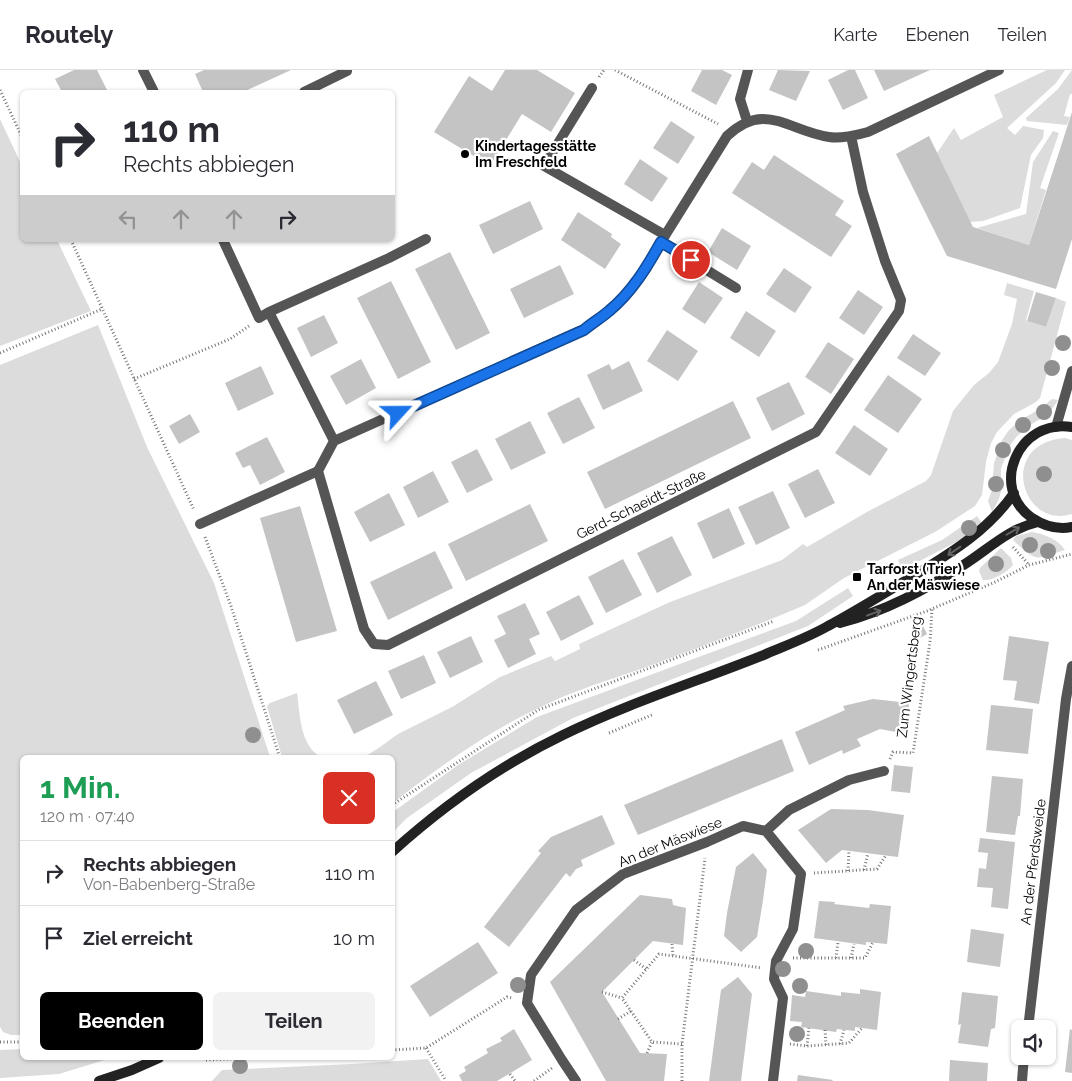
<!DOCTYPE html>
<html lang="de">
<head>
<meta charset="utf-8">
<style>
  body { margin:0; font-family:Raleway,sans-serif; background:#f2f2f3; color:#2b2b33; height:100vh; display:flex; flex-direction:column; font-size:19px; white-space:nowrap }
  * { box-sizing:border-box; margin:0 }
  p { font-size:16px; color:#7c7c81 }
  .icon { flex:none; width:28px; height:28px; fill:none; stroke:currentColor; stroke-width:2; stroke-linecap:round; stroke-linejoin:round }
  .map { position:relative; flex:1; overflow:hidden }
  .drawer { position:absolute; left:20px; top:685px; width:375px; height:305px; display:flex; flex-direction:column; background:#fff; border-radius:8px; box-shadow:0 1px 4px #0004 }
  .drawer>* { flex:none }
  .hud { position:absolute; left:20px; top:20px; width:375px; height:152px; border-radius:8px; box-shadow:0 1px 4px #0004; background:#fff; color:#2b2b33; overflow:hidden }
  .controls { position:absolute; left:1011px; top:950px; display:grid; gap:10px }
  .controls a { display:grid; place-items:center; width:45px; height:45px; border-radius:8px; background:#fff; box-shadow:0 1px 4px #0004; font-size:25px }
  .pin { position:absolute; display:grid; place-items:center; width:42px; height:42px; color:#fff; margin:-21px; border:2px solid #fff; border-radius:50%; box-shadow:0 1px 5px #0007 }
  .me { position:absolute; width:55px; margin:-28px; rotate:66deg; stroke-linejoin:round; filter:drop-shadow(0 0 4px #0008) }
  .turn { display:flex; align-items:center; gap:18px; height:105px; padding:0 20px; font-size:22px }
  .turn .icon { width:65px; height:65px; stroke-width:2.5 }
  .turn b { display:block; font-size:35px; line-height:42px }
  .lanes { display:flex; align-items:center; height:48px; padding:0 20px; background:#0003; justify-content:center; gap:25px; direction:ltr }
  .lanes .off { opacity:.35 }
  .round { display:grid; place-items:center; flex:none; width:52px; height:52px; border-radius:8px; background:#f2f2f3 }
  .headline { display:flex; align-items:center; justify-content:space-between; height:85px; padding:0 20px }
  h1 { font-size:30px; font-weight:700; line-height:38px; color:#1e9e55 }
  .button { display:flex; gap:10px; margin-top:auto; padding:10px 20px }
  .button a { flex:1; height:58px; border-radius:8px; background:#000; color:#fff; font-size:20px; font-weight:700; line-height:58px; text-align:center }
  .button a+a { background:#f2f2f3; color:#2b2b33 }
  ul { padding:0; list-style:none }
  li { display:flex; align-items:center; gap:15px; height:65px; padding:0 20px; border-top:1px solid #e1e1e2 }
  li div { flex:1 }
  li b { display:block; font-size:19px }
  li em { font-style:normal }
  header { display:flex; align-items:center; gap:30px; box-sizing:border-box; height:70px; padding:0 25px; background:#fff; border-bottom:1px solid #e1e1e2 }
  header strong { font-size:24px }
  nav { display:flex; gap:28px; margin-inline-start:auto; font-size:18px }
  .map>svg:first-child { display:block }
  .green { fill:#dcdcdc }
  .building { fill:#c4c4c4 }
  .lines { fill:none; stroke-linecap:round; stroke-linejoin:round }
  .path { stroke:#777; stroke-width:3; stroke-dasharray:1 2.5; stroke-linecap:butt }
  .service { stroke:#555; stroke-width:10 }
  .minor { stroke:#555; stroke-width:10 }
  .secondary { stroke:#222; stroke-width:10 }
  .tree { fill:#8f8f8f }
  .oneway { stroke:#646464 }
  .route-casing { stroke:#114b97; stroke-width:12 }
  .route { stroke:#1a73e8; stroke-width:9 }
  .poi-dot { fill:#000; stroke:#fff; stroke-width:2 }
  .labels { text-anchor:middle; dominant-baseline:central; stroke-width:4.5; stroke-linejoin:round; paint-order:stroke }
  .poi-label { font-size:14px; font-weight:bold; fill:#000; stroke:#fff; text-anchor:start }
  .street-label { font-size:14px; fill:#000; stroke:#fff }
</style>
</head>
<body>
<header>
<strong>Routely</strong>
<nav><a>Karte</a><a>Ebenen</a><a>Teilen</a></nav>
</header>
<div class="map">
<svg width="1072" height="1011" viewBox="0 0 1072 1011">
  <rect width="100%" height="100%" fill="#fff"/>
  <path class="green" d="M1047 0H1065L1056 13 1007 58 1015 65 1023 56 1044 60 1043 68 1031 85 1020 138 983 151 970 152 937 83 954 58 961 70 1003 47 994 25Z
    M1072 0V24H1070L1064 46 1070 47 1067 55 1027 51 1026 48 1058 19Z
    M0 49 22 96V170H57L91 241 0 276Z
    M1053 61 1059 63 1040 118 1046 120 1029 175 977 158 1026 144 1033 92Z
    M1007 213 1034 221 1026 250 1027 251 1046 257 1056 228 1066 232 1040 328 1036 332 1014 344 997 362 991 373 986 392 982 425 975 436 935 462 844 508 805 535 793 540C743 561 692 580 641 599 609 610 576 620 545 635 490 660 440 696 393 733L392 688H363L380 677 398 664 452 637 500 607 551 586 555 591 580 579 579 574 670 532 782 490 803 474 807 477 867 442 926 411 931 405 953 341 974 315 989 303 998 292 1012 254 1017 229 1004 225Z
    M98 255 147 377 214 513 270 687 22 688V965H11L3 962 0 957V295Z
    M1052 329 1058 330 1049 344 1030 355 1017 366 1011 374 1001 398V421L999 429 992 442 988 431 992 420 994 393 1002 370 1009 360 1019 351 1041 338Z
    M1065 368 1072 370V444C1021 460 997 373 1065 368Z
    M977 446 982 453 964 468 902 500 898 490 942 470Z
    M1032 462C1044 464 1058 469 1065 480 1035 489 1038 494 1013 470L1016 466Z
    M1001 478 1011 488 1013 495C1007 502 993 511 983 510L979 501 980 498Z
    M848 518 853 526 808 556 573 648 471 703 407 748 393 762V742L458 695 537 647 796 551Z
    M297 623C300 644 300 676 321 687H282L267 636 270 633Z
    M22 979V988H111L59 1004 0 1008V980Z
    M428 989 441 1011H212L222 1000 352 994Z"/>
  <path class="building" d="M74 0H97L108 22H62L55 9Z
    M204 0H291L243 22H203L195 4Z
    M505 0H537L575 23 551 62 522 44 490 96 434 62 469 6 492 21Z
    M702 0H722L732 5 716 35 691 21Z
    M778 0 810 1 796 31 769 20Z
    M848 0H855L868 28 843 40 828 10Z
    M874 0H930L884 21Z
    M1072 42V169L1056 219 947 186 896 84 929 66 973 157 1029 175Z
    M671 51 695 67 678 94 653 78Z
    M774 85 844 131 835 145 852 156 831 187 732 123 752 92 764 100Z
    M640 89 668 108 652 132 624 114Z
    M530 131 543 159 493 184 479 155Z
    M578 142 612 164 611 167 621 174 605 199 561 170Z
    M722 158 751 176 737 200 708 182Z
    M450 182 490 263 456 280 415 199Z
    M560 195 574 224 524 248 510 219Z
    M784 198 812 217 795 243 766 224Z
    M391 211 431 292 398 309 357 228Z
    M699 212 723 228 705 254 682 239Z
    M858 220 883 237 864 265 839 248Z
    M1036 222 1056 228 1046 257 1027 251Z
    M746 241 776 261 759 287 730 268Z
    M324 245 338 273 311 287 297 258Z
    M667 260 698 281 678 311 647 291Z
    M913 264 941 283 925 306 897 288Z
    M828 272 854 289 831 324 805 307Z
    M361 289 376 318 346 335 330 306Z
    M629 291 643 321 603 340 587 305 609 294 612 300Z
    M261 296 274 324 238 341 225 313Z
    M888 305 922 329 898 363 864 340Z
    M789 312 805 344 772 361 756 328Z
    M579 327 595 358 563 374 547 343Z
    M733 331 751 368 605 439 587 402Z
    M190 344 200 362 179 374 169 356Z
    M530 351 546 383 511 400 495 369Z
    M854 355 888 379 870 406 835 383Z
    M267 367 285 402 260 415 250 395 243 398 235 383Z
    M477 379 493 410 467 423 451 392Z
    M818 399 835 433 805 448 788 414Z
    M433 401 449 432 418 448 403 417Z
    M773 421 790 458 756 475 738 437Z
    M389 423 405 455 370 472 354 442Z
    M530 434 548 471 466 511 448 474Z
    M300 436 337 561 296 572 260 448Z
    M729 438 745 474 713 489 697 453Z
    M672 466 692 505 657 523 637 483Z
    M435 481 453 518 388 550 370 512Z
    M623 489 642 525 606 543 588 507Z
    M579 525 594 554 561 571 546 542Z
    M525 533 540 564 529 569 536 584 508 598 494 570 506 564 497 546Z
    M923 556 927 564 920 568 916 559Z
    M471 566 483 592 450 608 437 582Z
    M1009 566 1049 572 1039 634 1014 630 1017 611 1003 610Z
    M424 585 436 613 401 629 388 601Z
    M376 611 393 645 354 664 337 630Z
    M873 629 909 633 906 664 880 659 857 669 861 676 843 684 842 680 809 695 795 662 845 640 843 636Z
    M991 635 1033 639 1028 684 986 680Z
    M782 669 794 701 638 765 624 735Z
    M894 695 913 697 910 723 891 721Z
    M992 706 1023 709 1020 746H1018L1015 765 986 762Z
    M831 739 868 740 904 745 898 787 842 780 826 793 798 760Z
    M602 745 615 774 581 790 583 796 576 799 570 807 566 803 509 877 484 857 541 783 538 781 551 767Z
    M980 768 1015 772 1008 839 991 837 993 818 977 817 979 798 986 799 988 783 978 782Z
    M753 783 767 800 763 830 757 867 741 882 724 866 727 843 736 797Z
    M640 825 672 829 673 835 686 838 683 875 653 871 602 922 640 983 667 984 664 1011H606L550 912Z
    M819 831 835 832 834 834 869 838 870 834 891 836 887 874 866 872V875L814 868Z
    M971 859 1004 864 1000 897 967 892Z
    M478 872 498 903 430 947 410 916Z
    M738 907 752 924 741 1011H709L721 920Z
    M860 919 881 922 877 960 855 957V961L837 959 836 962 801 957 802 952 790 951 792 925 805 927 806 921 841 926V922L860 924Z
    M962 922 998 926 995 958 991 959 988 977 958 973 961 954 958 955Z
    M514 959 532 990 497 1011H462L459 1005 466 1001 464 997 488 983 486 979 502 971 500 968Z
    M1070 959 1072 960V1003L1065 1002Z
    M950 990 988 993 987 1011H949Z
    M798 1005 833 1010 832 1011H797Z"/>
  <g class="lines">
    <path class="path" d="M615 0 718 54
      M599 7 604 0
      M0 20 22 67
      M71 170 194 440
      M0 283 102 239
      M134 309 230 269 249 256
      M205 467 231 536 280 688
      M1013 477 1029 495
      M818 580 927 541 993 513 1029 495 1072 484
      M609 663 654 644
      M890 689 893 682 913 683 930 572 932 539
      M392 735 538 640 774 551
      M864 800 868 783
      M848 801 849 780
      M814 803 877 799 886 785
      M672 874 673 886
      M793 888H865L873 872
      M836 888 838 872
      M851 888 854 874
      M634 890 646 899
      M602 922 622 928
      M618 949 631 941
      M825 960 826 975
      M0 972H22
      M682 974 652 972 622 928 659 884 762 898
      M790 974 807 976 849 973 862 958
      M840 974 844 960
      M807 976 809 958
      M426 978 446 1011
      M392 980 426 978 507 927 512 928
      M647 983 652 972
      M206 990 256 988
      M510 1004 515 1011
      M534 1011 552 998
      M682 1011V974L705 788"/>
    <path class="service" d="M592 18 544 96 665 165
      M200 454 318 401"/>
    <path class="minor" d="M143 0 154 22
      M304 22 347 1
      M747 51 740 29 748 0
      M223 170 259 248 269 242 334 371 584 259 609 241 627 224 646 199 661 172 727 66C765 30 788 61 829 67 842 69 856 65 868 62L999 0
      M661 172 736 218
      M269 242 389 188 426 169
      M1056 357 1072 301
      M334 371 318 401 364 559 374 574 388 575 816 362 899 241 901 230 885 191 863 122 851 66
      M766 761 789 740 849 710 884 701
      M1028 959 1066 629 1072 596
      M576 1011 562 990 527 933 531 905 576 840 623 804 707 772 743 756 766 761 801 804 793 859 776 891 774 909 783 928 773 1011
      M1022 1011 1024 986"/>
    <path class="secondary" d="M1072 357C1019 348 988 417 1032 448 1044 456 1057 460 1072 457
      M840 553C886 541 925 520 965 494 990 478 1008 459 1038 452
      M392 782C443 736 501 695 563 665 628 633 699 611 766 584 787 575 809 567 828 556 856 541 883 524 910 508 949 484 987 462 1014 423
      M99 1011 132 1000 159 988"/>
  </g>
  <g class="tree">
    <circle cx="1063" cy="273" r="8"/>
    <circle cx="1052" cy="298" r="8"/>
    <circle cx="1044" cy="342" r="8"/>
    <circle cx="1023" cy="355" r="8"/>
    <circle cx="1003" cy="380" r="8"/>
    <circle cx="1044" cy="404" r="8"/>
    <circle cx="996" cy="414" r="8"/>
    <circle cx="969" cy="458" r="8"/>
    <circle cx="1030" cy="475" r="8"/>
    <circle cx="1048" cy="481" r="8"/>
    <circle cx="996" cy="494" r="8"/>
    <circle cx="253" cy="665" r="8"/>
    <circle cx="806" cy="881" r="8"/>
    <circle cx="783" cy="899" r="8"/>
    <circle cx="518" cy="915" r="8"/>
    <circle cx="800" cy="916" r="8"/>
    <circle cx="797" cy="964" r="8"/>
    <circle cx="240" cy="996" r="8"/>
  </g>
  <defs><path id="oneway-shaft" d="M-6 0H5M1.5-3L5.5 0L1.5 3" fill="none" stroke-width="1.6" stroke-linecap="round" stroke-linejoin="round" transform="scale(1.25)"/></defs>
  <g class="oneway">
    <use href="#oneway-shaft" transform="translate(1013 461) rotate(-30)"/>
    <use href="#oneway-shaft" transform="translate(954 481) rotate(146)"/>
    <use href="#oneway-shaft" transform="translate(874 543) rotate(-20)"/>
  </g>
  <g class="lines">
    <defs>
      <path id="route" d="M398 343 584 260C592 253 601 248 609 241 632 222 647 197 661 172L691 190"/>
    </defs>
    <use href="#route" class="route-casing"/>
    <use href="#route" class="route"/>
  </g>
  <g class="poi-dot">
    <circle cx="465" cy="84" r="5"/>
    <rect x="852" y="502" width="10" height="10" rx="2.5"/>
  </g>
  <g class="labels">
    <g class="poi-label">
      <text x="475" y="76">Kindertagesstätte<tspan x="475" dy="16">Im Freschfeld</tspan></text>
      <text x="867" y="499">Tarforst (Trier),<tspan x="867" dy="16">An der Mäswiese</tspan></text>
    </g>
    <g class="street-label">
      <text transform="translate(641 434) rotate(-26)">Gerd-Schaeidt-Straße</text>
      <text transform="translate(909 607) rotate(-83)">Zum Wingertsberg</text>
      <text transform="translate(670 772) rotate(-22)">An der Mäswiese</text>
      <text transform="translate(1033 792) rotate(-83)">An der Pferdsweide</text>
    </g>
  </g>
</svg>
<div class="controls">
<a><svg class="icon" aria-label="sound" viewBox="0 0 24 24"><path d="M4 9h4l5-4v14l-5-4H4zM17 9q2 3 0 6"/></svg></a>
</div>
<div class="pin" style="left:691px;top:190px;background:#d93025"><svg class="icon" aria-label="arrive" viewBox="0 0 24 24"><path d="M6 21V4h12l-3 4 3 4H6"/></svg></div>
<svg class="me" style="left:398px;top:343px" viewBox="-20 -20 40 40"><path d="M0-17L14 15 0 8-14 15z" fill="#1a73e8" stroke="#fff" stroke-width="4"/></svg>
<div class="hud">
<div class="turn"><svg class="icon" aria-label="right" viewBox="0 0 24 24"><path d="M7 20v-9h11M14 6l5 5-5 5"/></svg><div><b>110 m</b>Rechts abbiegen</div></div>
<div class="lanes"><svg class="icon off" aria-label="left" viewBox="0 0 24 24"><path d="M17 20v-9H6M10 6l-5 5 5 5"/></svg><svg class="icon off" aria-label="ahead" viewBox="0 0 24 24"><path d="M12 20V5M6 11l6-6 6 6"/></svg><svg class="icon off" aria-label="ahead" viewBox="0 0 24 24"><path d="M12 20V5M6 11l6-6 6 6"/></svg><svg class="icon" aria-label="right" viewBox="0 0 24 24"><path d="M7 20v-9h11M14 6l5 5-5 5"/></svg></div>
</div>
<section class="drawer">
<div class="headline"><div><h1>1 Min.</h1><p>120 m · 07:40</p></div><a class="round" style="background:#d93025;color:#fff"><svg class="icon" aria-label="close" viewBox="0 0 24 24"><path d="M6 6l12 12M18 6L6 18"/></svg></a></div>
<ul>
<li><svg class="icon" aria-label="right" viewBox="0 0 24 24"><path d="M7 20v-9h11M14 6l5 5-5 5"/></svg><div><b>Rechts abbiegen</b><p>Von-Babenberg-Straße</p></div><em>110 m</em></li>
<li><svg class="icon" aria-label="arrive" viewBox="0 0 24 24"><path d="M6 21V4h12l-3 4 3 4H6"/></svg><div><b>Ziel erreicht</b></div><em>10 m</em></li>
</ul>
<div class="button"><a>Beenden</a><a>Teilen</a></div>
</section>
</div>
</body>
</html>
